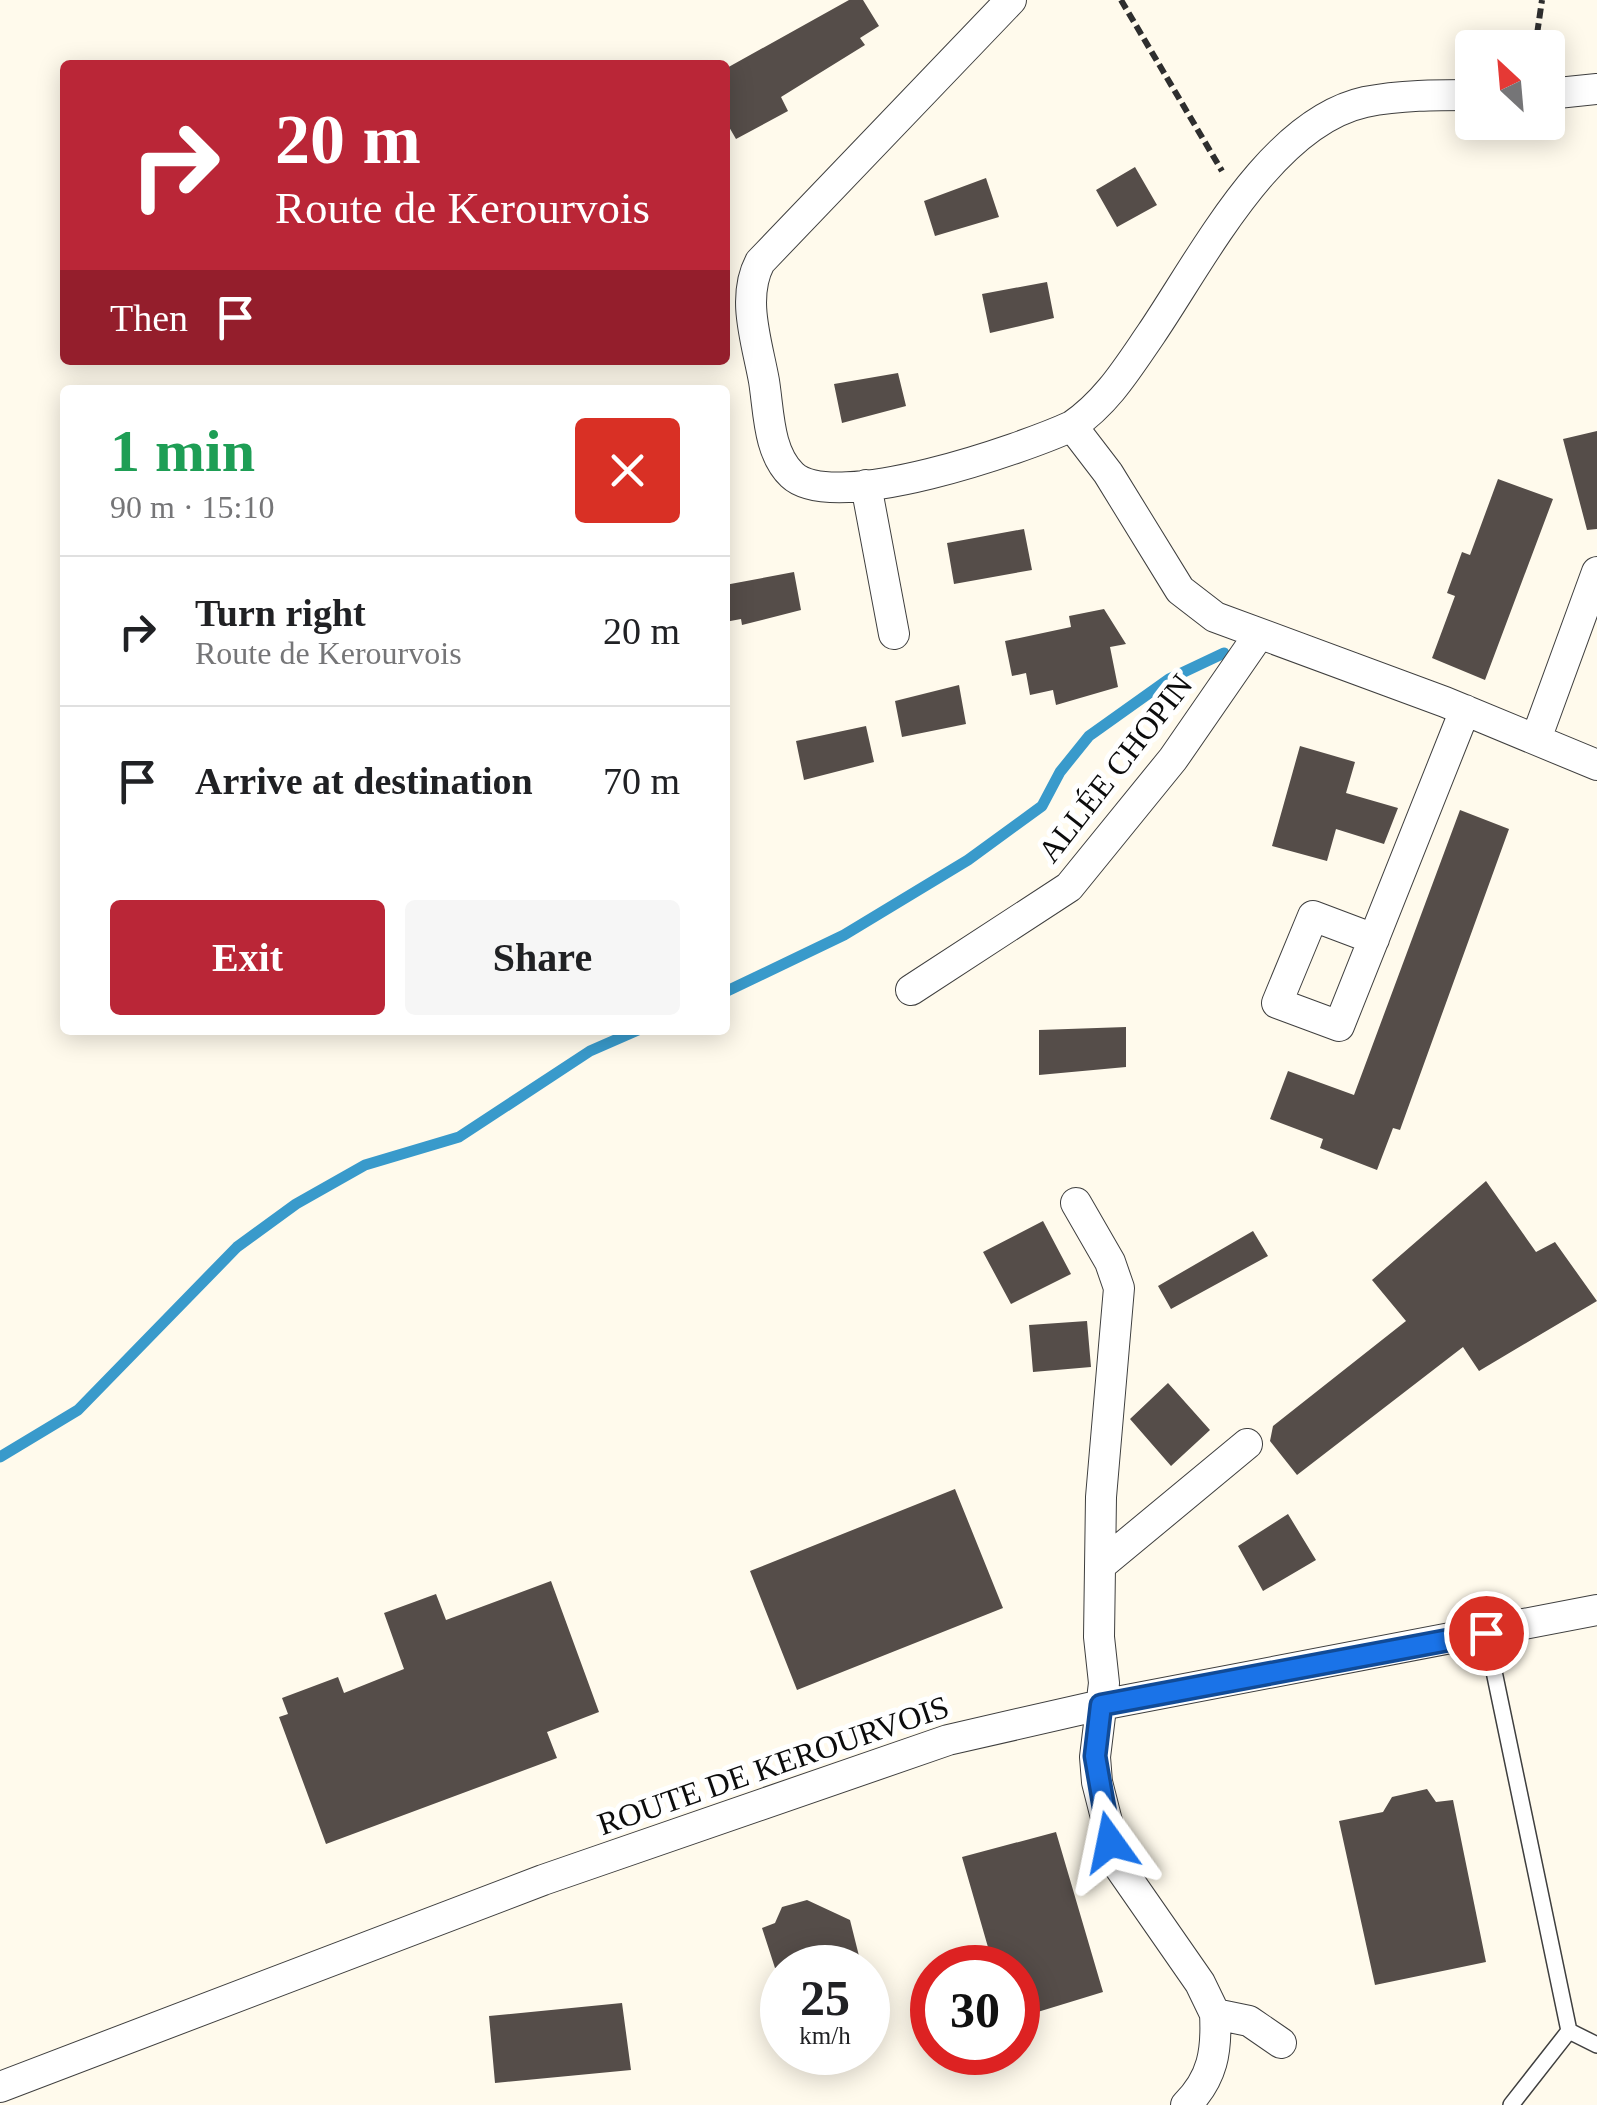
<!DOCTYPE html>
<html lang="en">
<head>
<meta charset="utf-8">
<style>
  body { margin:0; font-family:"Times New Roman",serif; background:#f6f6f6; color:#202124; height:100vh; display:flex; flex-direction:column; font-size:38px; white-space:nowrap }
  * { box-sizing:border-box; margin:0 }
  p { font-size:32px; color:#757577 }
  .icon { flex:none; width:55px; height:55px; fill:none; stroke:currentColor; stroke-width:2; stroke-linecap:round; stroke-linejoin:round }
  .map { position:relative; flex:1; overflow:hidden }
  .sheet { position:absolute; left:60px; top:385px; width:670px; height:650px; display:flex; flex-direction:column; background:#fff; border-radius:10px; box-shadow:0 5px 25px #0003 }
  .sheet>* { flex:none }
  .banner { position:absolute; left:60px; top:60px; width:670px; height:305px; border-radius:10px; box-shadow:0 5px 25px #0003; background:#ba2637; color:#fff; overflow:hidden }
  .needle { width:65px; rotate:334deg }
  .buttons { position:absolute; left:1455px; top:30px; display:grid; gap:20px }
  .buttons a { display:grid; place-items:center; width:110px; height:110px; border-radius:10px; background:#fff; box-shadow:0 5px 25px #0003; font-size:50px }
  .speed { position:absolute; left:760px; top:1945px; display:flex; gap:20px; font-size:50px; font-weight:700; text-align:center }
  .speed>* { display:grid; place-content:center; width:130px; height:130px; border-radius:50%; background:#fff; box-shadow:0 5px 25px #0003; line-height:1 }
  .speed small { font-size:25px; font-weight:400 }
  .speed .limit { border:15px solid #d22; background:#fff; color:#111 }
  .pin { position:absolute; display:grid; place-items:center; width:85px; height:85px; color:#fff; margin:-42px; border:5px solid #fff; border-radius:50%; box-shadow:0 2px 10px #0007 }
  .me { position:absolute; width:110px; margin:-55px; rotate:348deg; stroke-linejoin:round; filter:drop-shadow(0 0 8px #0008) }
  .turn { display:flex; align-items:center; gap:35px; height:210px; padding:0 50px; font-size:45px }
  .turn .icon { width:130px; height:130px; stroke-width:2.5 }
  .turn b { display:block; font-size:70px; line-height:85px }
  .then { display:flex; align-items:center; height:95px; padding:0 50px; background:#0003; gap:20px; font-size:38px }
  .round { display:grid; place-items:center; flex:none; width:105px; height:105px; border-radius:10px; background:#f6f6f6 }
  .overview { display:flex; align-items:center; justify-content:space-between; height:170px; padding:0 50px }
  h1 { font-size:60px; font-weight:700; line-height:75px; color:#1e9e55 }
  .cta { display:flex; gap:20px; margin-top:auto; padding:20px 50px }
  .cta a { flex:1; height:115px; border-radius:10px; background:#ba2637; color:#fff; font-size:40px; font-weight:700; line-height:115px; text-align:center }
  .cta a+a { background:#f6f6f6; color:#202124 }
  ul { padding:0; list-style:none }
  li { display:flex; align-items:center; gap:30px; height:150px; padding:0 50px; border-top:2px solid #e0e0e0 }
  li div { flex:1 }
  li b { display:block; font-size:38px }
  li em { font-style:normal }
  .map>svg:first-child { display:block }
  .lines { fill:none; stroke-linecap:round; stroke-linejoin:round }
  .stream { stroke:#399acb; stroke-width:11 }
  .building { fill:#554d49 }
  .service-casing { stroke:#3f3f3f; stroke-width:18 }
  .minor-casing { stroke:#3f3f3f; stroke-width:32 }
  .path { stroke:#2e2e2e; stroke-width:6; stroke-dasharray:10 5; stroke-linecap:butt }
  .service { stroke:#fff; stroke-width:15 }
  .minor { stroke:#fff; stroke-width:30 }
  .route-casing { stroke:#114b97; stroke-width:25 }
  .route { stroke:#1a73e8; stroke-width:18 }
  .labels { text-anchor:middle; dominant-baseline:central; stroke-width:10; stroke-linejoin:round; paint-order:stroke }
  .street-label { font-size:32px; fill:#0c0c0c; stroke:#fff }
</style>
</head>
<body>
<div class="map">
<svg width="1597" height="2105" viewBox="0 0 1597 2105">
  <rect width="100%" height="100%" fill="#fffaec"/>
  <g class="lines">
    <path class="stream" d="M725 992 844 935 968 860 1042 806 1060 772 1089 736 1169 679 1224 653
      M0 1457 78 1410 237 1247 296 1204 365 1165 459 1137 590 1051 638 1030"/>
  </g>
  <path class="building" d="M849 0H863L879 26 860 38 865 45 781 97 788 111 736 139 725 120V69Z
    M1135 167 1157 205 1117 227 1096 190Z
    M986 178 999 217 935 236 924 201Z
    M1047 282 1054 318 990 333 982 294Z
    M898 373 906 406 842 423 834 384Z
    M1597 431V529L1587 530 1563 439Z
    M1498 479 1553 499 1485 680 1432 658 1455 596 1447 593 1462 552 1470 555Z
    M1024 529 1032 570 954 584 947 543Z
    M794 572 801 610 742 625 741 619 725 622V585Z
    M1104 609 1126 644 1110 647 1118 687 1056 705 1053 690 1030 695 1026 673 1012 676 1005 641 1071 627 1069 616Z
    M959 685 966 724 902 737 895 701Z
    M866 726 874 762 804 780 796 741Z
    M1300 746 1355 762 1346 793 1398 808 1384 844 1336 829 1327 861 1272 846Z
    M1460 810 1509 829 1400 1130 1393 1128 1377 1170 1320 1148 1323 1139 1270 1119 1288 1071 1354 1095Z
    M1126 1027V1067L1039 1075V1030Z
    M1486 1181 1536 1252 1555 1242 1597 1301 1479 1371 1463 1347 1297 1475 1270 1441 1273 1426 1406 1321 1372 1280Z
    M1043 1221 1071 1274 1011 1304 983 1252Z
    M1253 1231 1268 1256 1171 1309 1158 1286Z
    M1087 1321 1091 1367 1033 1372 1029 1325Z
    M1168 1383 1210 1430 1171 1466 1130 1419Z
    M955 1489 1003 1608 797 1690 750 1571Z
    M1288 1514 1316 1560 1263 1591 1238 1546Z
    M551 1581 599 1712 547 1732 557 1758 326 1844 279 1717 288 1714 282 1698 338 1677 344 1693 404 1669 384 1613 436 1594 446 1620Z
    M1427 1789 1436 1802 1453 1800 1486 1962 1375 1985 1339 1821 1383 1812 1392 1797Z
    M1056 1832 1103 1992 1018 2018V1968H994L962 1857Z
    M807 1900 850 1920 862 1968H775L762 1928 775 1923 782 1907Z
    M622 2003 631 2070 495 2083 489 2016Z"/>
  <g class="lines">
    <defs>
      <path id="service" d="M1486 1633 1569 2031 1597 2045
        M1511 2105 1569 2031"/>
      <path id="minor" d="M1011 0 760 262C741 298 757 342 764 381 769 412 768 452 792 475 834 515 1024 448 1072 426
        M1548 94 1597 89
        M1472 95C1437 95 1400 95 1365 102 1270 123 1202 259 1151 334 1127 369 1107 402 1072 426L1108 473 1180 590 1215 617 1445 702 1597 765
        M866 485 894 634
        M1536 739 1597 572
        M1374 939 1313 916 1277 1003 1339 1026 1465 710
        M911 990 1069 887 1173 759 1258 636
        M1076 1203 1110 1262 1119 1288 1101 1497 1099 1637 1104 1683 1095 1757 1097 1782 1118 1865 1200 1983 1215 2014 1249 2021 1281 2043
        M1101 1565 1247 1444
        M0 2087 543 1880 948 1740 1101 1705 1597 1610
        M1186 2105C1213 2078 1217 2051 1215 2014"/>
    </defs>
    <use href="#service" class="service-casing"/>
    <use href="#minor" class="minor-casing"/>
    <path class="path" d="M1121 0 1222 171
      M1535 48 1542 0"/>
    <use href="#service" class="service"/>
    <use href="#minor" class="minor"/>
  </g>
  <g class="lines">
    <defs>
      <path id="route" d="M1110 1842 1095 1756 1101 1705 1486 1633"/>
    </defs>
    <use href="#route" class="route-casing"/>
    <use href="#route" class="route"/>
  </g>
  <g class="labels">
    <g class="street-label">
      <text transform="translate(1115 768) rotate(-52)">ALLÉE CHOPIN</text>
      <text transform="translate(773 1765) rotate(-19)">ROUTE DE KEROURVOIS</text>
    </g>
  </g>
</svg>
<div class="buttons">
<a><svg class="needle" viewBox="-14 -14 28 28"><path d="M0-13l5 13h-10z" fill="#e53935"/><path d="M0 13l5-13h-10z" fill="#757577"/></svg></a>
</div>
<div class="speed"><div>25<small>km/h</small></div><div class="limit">30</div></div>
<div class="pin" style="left:1486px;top:1633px;background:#d93025"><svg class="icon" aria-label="arrive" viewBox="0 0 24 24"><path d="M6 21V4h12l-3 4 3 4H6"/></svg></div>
<svg class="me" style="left:1110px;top:1842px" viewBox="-20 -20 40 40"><path d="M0-17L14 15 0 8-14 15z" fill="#1a73e8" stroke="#fff" stroke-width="4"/></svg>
<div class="banner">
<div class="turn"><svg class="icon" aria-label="right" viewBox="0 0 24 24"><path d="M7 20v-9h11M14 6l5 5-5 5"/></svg><div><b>20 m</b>Route de Kerourvois</div></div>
<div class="then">Then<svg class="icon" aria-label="arrive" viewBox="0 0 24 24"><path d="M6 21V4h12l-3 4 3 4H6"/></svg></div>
</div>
<section class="sheet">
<div class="overview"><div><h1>1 min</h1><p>90 m · 15:10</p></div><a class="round" style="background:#d93025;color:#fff"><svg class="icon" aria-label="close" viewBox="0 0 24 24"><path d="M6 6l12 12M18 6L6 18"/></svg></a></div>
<ul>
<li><svg class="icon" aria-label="right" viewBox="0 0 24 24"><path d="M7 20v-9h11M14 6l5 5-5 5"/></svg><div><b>Turn right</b><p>Route de Kerourvois</p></div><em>20 m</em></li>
<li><svg class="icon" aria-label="arrive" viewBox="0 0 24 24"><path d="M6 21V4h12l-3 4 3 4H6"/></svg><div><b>Arrive at destination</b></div><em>70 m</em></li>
</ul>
<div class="cta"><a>Exit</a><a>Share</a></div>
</section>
</div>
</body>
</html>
